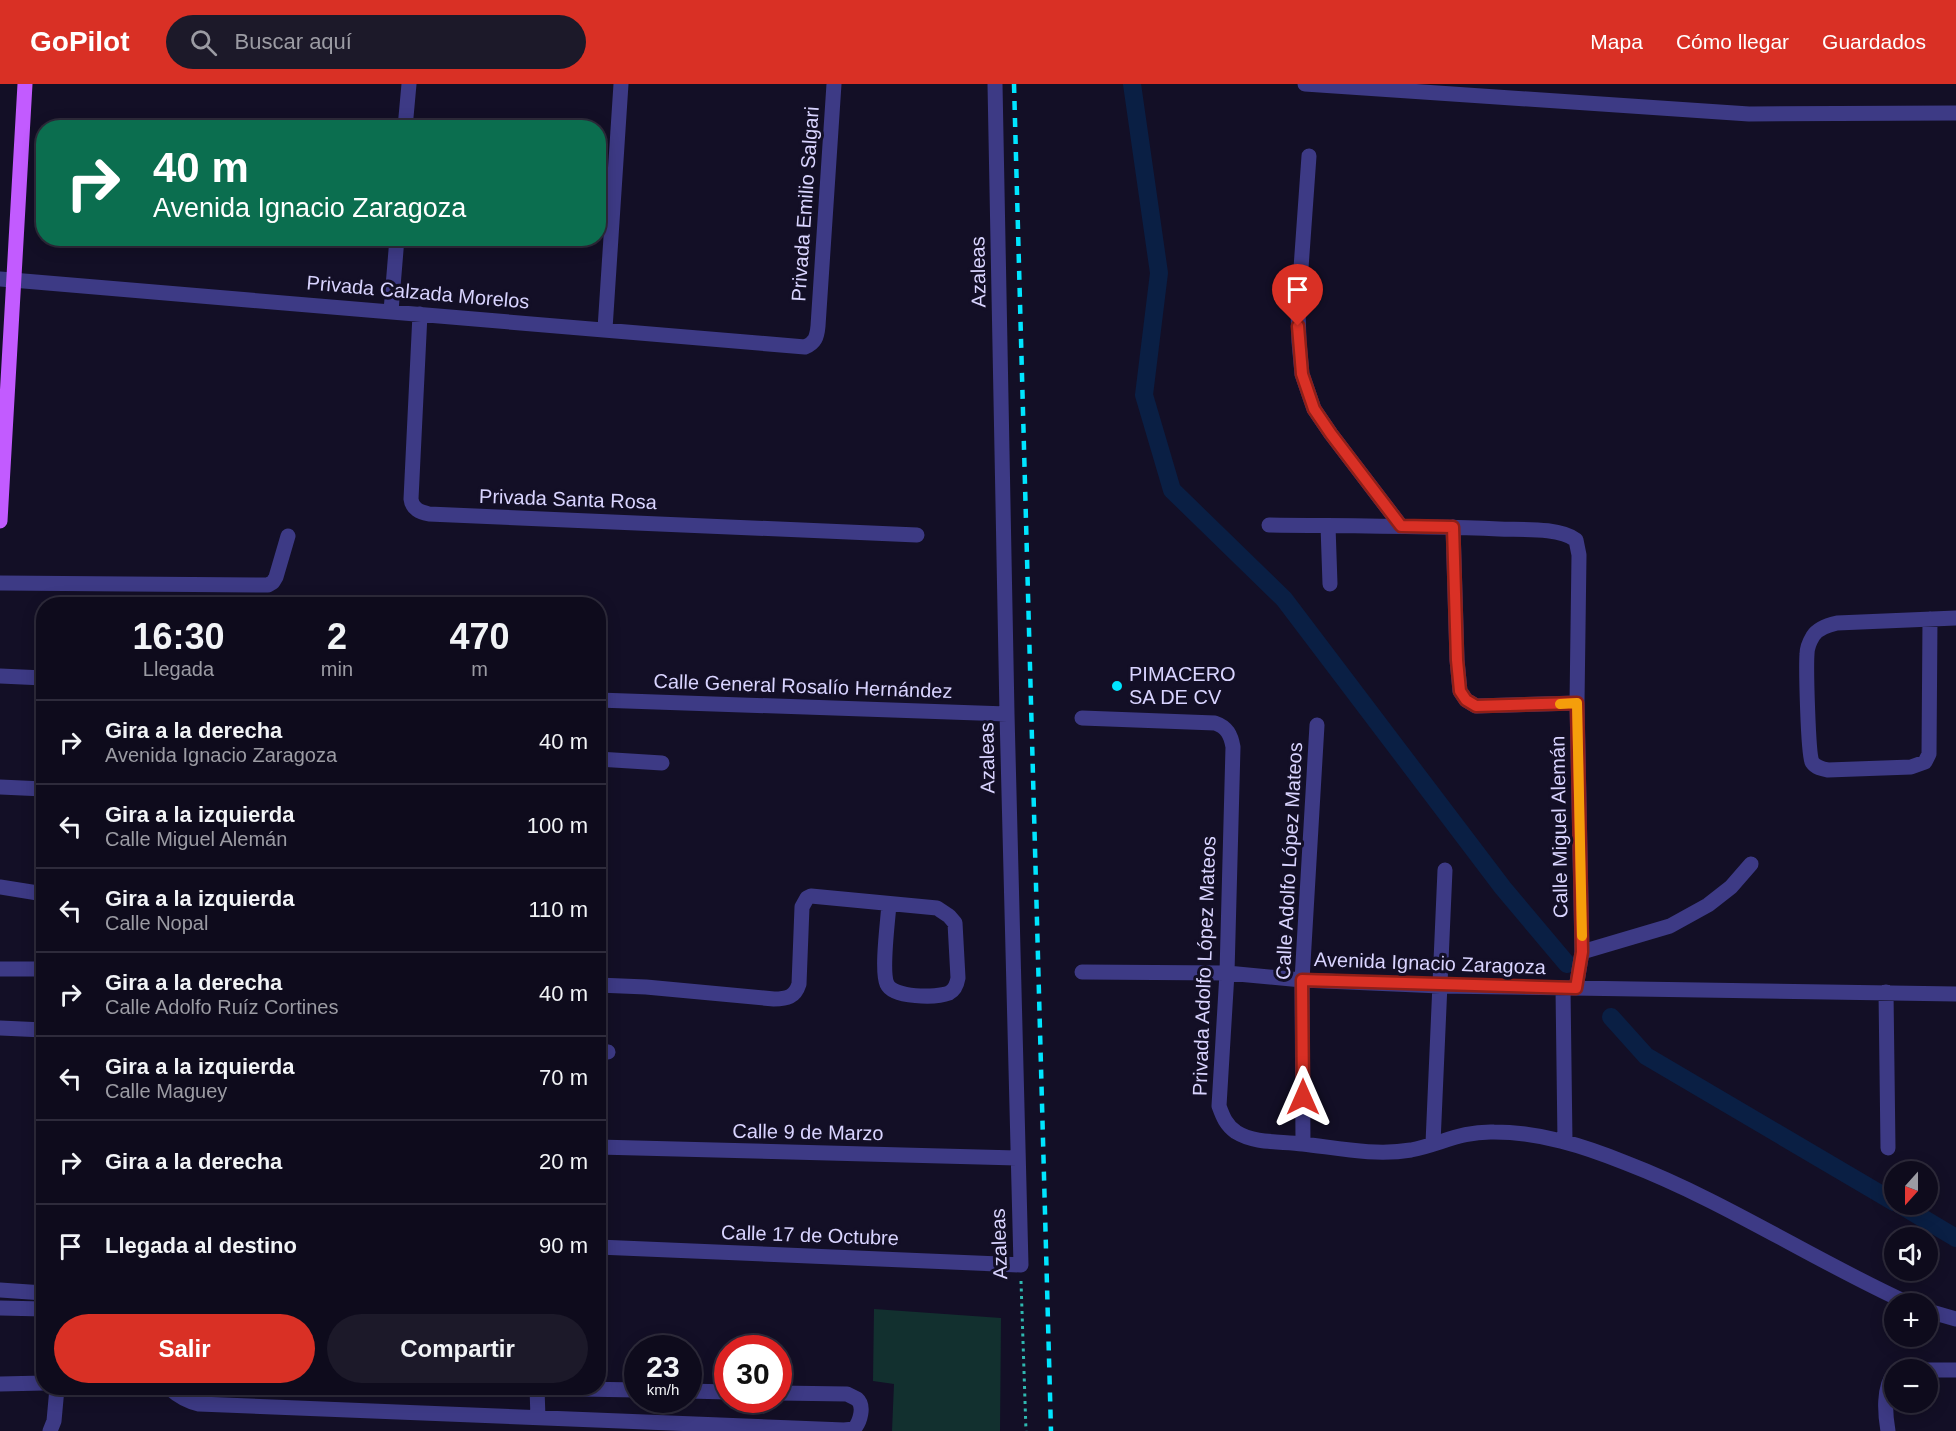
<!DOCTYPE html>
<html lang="es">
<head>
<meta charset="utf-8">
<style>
  body { margin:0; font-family:Arial,sans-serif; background:#1c1929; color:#f1f3f6; height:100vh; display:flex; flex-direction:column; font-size:22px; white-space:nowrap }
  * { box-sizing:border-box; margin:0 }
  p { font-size:20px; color:#9b9ba3 }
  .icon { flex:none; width:33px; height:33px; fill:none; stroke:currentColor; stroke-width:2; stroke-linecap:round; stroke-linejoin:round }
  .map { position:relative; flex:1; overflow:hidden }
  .panel { position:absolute; left:36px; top:513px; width:570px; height:798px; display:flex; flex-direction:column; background:#0e0b1c; border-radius:24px; box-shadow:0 3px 15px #0003,0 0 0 2px #2e2b3b }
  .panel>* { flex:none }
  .hud { position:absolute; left:36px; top:36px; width:570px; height:126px; border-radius:24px; box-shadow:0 3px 15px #0003,0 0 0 2px #2e2b3b; background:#0b6e4f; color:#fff; overflow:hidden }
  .needle { width:39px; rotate:201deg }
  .tools { position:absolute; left:1884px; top:1077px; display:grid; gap:12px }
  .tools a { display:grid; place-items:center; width:54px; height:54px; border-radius:50%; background:#0e0b1c; box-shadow:0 3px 15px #0003,0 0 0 2px #2e2b3b; font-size:30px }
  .speed { position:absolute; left:624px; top:1251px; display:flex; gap:12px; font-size:30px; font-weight:700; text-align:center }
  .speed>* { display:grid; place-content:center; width:78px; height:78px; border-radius:50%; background:#0e0b1c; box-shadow:0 3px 15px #0003,0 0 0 2px #2e2b3b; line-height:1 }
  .speed small { font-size:15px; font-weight:400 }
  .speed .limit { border:9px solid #d22; background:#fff; color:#111 }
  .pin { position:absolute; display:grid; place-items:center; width:51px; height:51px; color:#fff; margin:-62px -26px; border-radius:50% 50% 50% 0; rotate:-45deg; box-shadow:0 0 6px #0007 }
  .pin .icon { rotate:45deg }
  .me { position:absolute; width:66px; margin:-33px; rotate:0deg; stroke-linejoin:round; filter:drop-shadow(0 0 4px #0008) }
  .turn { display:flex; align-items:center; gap:21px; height:126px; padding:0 18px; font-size:27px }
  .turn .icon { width:78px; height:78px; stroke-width:2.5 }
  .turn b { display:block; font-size:42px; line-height:51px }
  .eta { display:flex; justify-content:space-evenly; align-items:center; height:102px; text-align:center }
  .eta b { font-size:36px; font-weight:700; line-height:42px }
  .cta { display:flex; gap:12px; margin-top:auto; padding:12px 18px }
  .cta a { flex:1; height:69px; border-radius:36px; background:#d93025; color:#fff; font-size:24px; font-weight:700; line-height:69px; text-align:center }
  .cta a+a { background:#1c1929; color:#f1f3f6 }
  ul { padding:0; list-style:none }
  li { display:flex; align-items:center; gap:18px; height:84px; padding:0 18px; border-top:2px solid #2e2b3b }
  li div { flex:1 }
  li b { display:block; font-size:22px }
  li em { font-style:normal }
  header { display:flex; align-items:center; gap:36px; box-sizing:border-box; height:84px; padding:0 30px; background:#d93025; color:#fff }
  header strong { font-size:28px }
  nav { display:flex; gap:33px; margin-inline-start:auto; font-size:21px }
  .search { width:420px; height:54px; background:#1c1929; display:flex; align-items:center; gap:15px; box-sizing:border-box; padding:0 21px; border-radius:33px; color:#9b9ba3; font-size:22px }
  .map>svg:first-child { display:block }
  .green { fill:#12302f }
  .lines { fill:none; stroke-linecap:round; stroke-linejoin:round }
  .canal { stroke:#0a1f44; stroke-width:18 }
  .path { stroke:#2fb8b0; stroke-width:3; stroke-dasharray:3 4.5; stroke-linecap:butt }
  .minor { stroke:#3d3a85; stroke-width:15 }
  .major { stroke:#c25bff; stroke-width:15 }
  .rail { stroke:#00e5ff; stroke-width:4.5; stroke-dasharray:9 8; stroke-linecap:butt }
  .route-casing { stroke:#8d1f18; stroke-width:15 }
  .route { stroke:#d93025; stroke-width:10 }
  .slow { stroke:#f59e0b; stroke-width:10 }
  .poi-dot { fill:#00e5ff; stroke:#130f26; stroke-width:2 }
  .labels { text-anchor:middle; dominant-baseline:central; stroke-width:6; stroke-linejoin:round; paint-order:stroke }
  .street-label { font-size:20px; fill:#d9d4ff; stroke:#130f26 }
  .poi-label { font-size:20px; fill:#d9d4ff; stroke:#130f26; text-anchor:start }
</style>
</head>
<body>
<header>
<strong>GoPilot</strong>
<div class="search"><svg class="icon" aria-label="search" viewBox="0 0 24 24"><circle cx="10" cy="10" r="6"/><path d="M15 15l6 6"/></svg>Buscar aquí</div>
<nav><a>Mapa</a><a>Cómo llegar</a><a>Guardados</a></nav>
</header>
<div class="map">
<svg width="1956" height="1347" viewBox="0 0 1956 1347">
  <rect width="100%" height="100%" fill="#130f26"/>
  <path class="green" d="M874 1225 1001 1234 1000 1347H892L894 1300 873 1297Z"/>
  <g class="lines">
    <path class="canal" d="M1132 0 1159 189 1144 311 1172 406 1284 515 1503 804 1567 880
      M1611 933 1646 972 1894 1118
      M1899 1120 1956 1154"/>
    <path class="path" d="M1021 1197 1026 1347"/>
    <path class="minor" d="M1305 0 1749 30 1956 29
      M405 44 409 0
      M1309 72 1298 226 1299 258 1302 290 1314 325 1331 350 1401 442
      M0 195 805 263C815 259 817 253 818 242L834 0
      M391 227 397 154
      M420 230 411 415C412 425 420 428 429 430L917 451
      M605 245 621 0
      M1269 441C1346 442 1423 442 1499 445 1520 446 1559 443 1576 456L1579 471 1577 619 1582 868 1576 904
      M1328 442 1330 500
      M1453 443 1457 576 1460 607 1466 616 1476 622 1577 619
      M0 499 268 501 273 498 276 493 288 452
      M1930 535 1929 670 1925 678 1911 683 1828 686C1822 685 1816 684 1812 678 1808 669 1806 584 1807 570 1807 564 1810 557 1813 552 1818 544 1828 541 1837 539L1956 534
      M0 592 44 594
      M598 616 1007 630
      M1082 634 1215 639C1227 643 1231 651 1233 663L1227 889 1219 1022C1223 1033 1226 1041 1236 1048 1255 1060 1281 1057 1303 1060 1338 1064 1375 1072 1411 1066 1441 1060 1461 1047 1494 1048 1540 1048 1584 1062 1626 1079 1725 1117 1813 1176 1910 1220
      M598 675 662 679
      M0 703 44 705
      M0 803 44 810
      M1582 868 1670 842 1708 821 1731 803 1751 780
      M0 885H44
      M1082 888 1227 889 1302 896 1440 902 1956 910
      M598 901 646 903 774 915C787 915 795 913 799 900L802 823 807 814 811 812 937 824 949 832 955 839 958 894C957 900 955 906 949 909 936 914 893 914 887 900 881 887 888 836 889 820
      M1563 904 1565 1058
      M1886 908 1888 1064
      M0 944 44 946
      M598 967 608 968
      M1433 1059 1445 786
      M1303 1060 1302 896 1317 641
      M598 1063 1017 1074
      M598 1163 1021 1181 1007 630 995 0
      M0 1206 44 1209
      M0 1224 44 1225
      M1928 1227 1956 1235
      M1928 1286H1956
      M0 1300 44 1299
      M169 1304C178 1312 188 1318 199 1320L844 1346 854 1345C860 1338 865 1322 857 1315 855 1314 849 1311 847 1310L778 1309
      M521 1304 638 1306
      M537 1304 538 1334
      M688 1307 728 1308
      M50 1347 54 1337 57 1304
      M1888 1347C1885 1330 1883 1303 1894 1290"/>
    <path class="major" d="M0 437 25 0"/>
    <path class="rail" d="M1014 0 1051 1347"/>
  </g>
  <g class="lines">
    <defs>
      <path id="route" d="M1298 242 1302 290 1314 325 1331 350 1401 442 1453 443 1457 576 1460 607 1466 616 1476 622 1577 619 1582 868 1576 904 1302 896 1303 1013"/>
    </defs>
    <use href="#route" class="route-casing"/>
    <use href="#route" class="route"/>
    <path class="slow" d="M1560 620 1577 619 1582 852"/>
  </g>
  <circle class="poi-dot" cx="1117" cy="602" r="6"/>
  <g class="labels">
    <g class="street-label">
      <text transform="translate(805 120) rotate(-86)">Privada Emilio Salgari</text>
      <text transform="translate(978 188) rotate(-91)">Azaleas</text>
      <text transform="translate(418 208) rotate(5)">Privada Calzada Morelos</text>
      <text transform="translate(568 415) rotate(2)">Privada Santa Rosa</text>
      <text transform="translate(803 602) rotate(2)">Calle General Rosalío Hernández</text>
      <text transform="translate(987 674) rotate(-91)">Azaleas</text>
      <text transform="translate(1559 743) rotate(-91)">Calle Miguel Alemán</text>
      <text transform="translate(1289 777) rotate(-87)">Calle Adolfo López Mateos</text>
      <text transform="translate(1430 879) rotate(2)">Avenida Ignacio Zaragoza</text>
      <text transform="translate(1204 882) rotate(-88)">Privada Adolfo López Mateos</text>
      <text transform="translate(808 1048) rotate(1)">Calle 9 de Marzo</text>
      <text transform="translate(810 1151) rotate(2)">Calle 17 de Octubre</text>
      <text transform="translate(999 1160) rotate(-92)">Azaleas</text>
    </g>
    <g class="poi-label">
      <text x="1129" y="590">PIMACERO<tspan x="1129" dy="23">SA DE CV</tspan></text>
    </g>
  </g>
</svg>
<div class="tools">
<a><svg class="needle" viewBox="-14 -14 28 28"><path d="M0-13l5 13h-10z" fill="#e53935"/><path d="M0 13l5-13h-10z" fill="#9b9ba3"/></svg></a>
<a><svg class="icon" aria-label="sound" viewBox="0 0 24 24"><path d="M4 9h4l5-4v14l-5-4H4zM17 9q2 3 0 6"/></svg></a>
<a>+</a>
<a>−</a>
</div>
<div class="speed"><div>23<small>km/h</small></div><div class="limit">30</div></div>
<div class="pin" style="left:1298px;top:242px;background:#d93025"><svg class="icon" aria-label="arrive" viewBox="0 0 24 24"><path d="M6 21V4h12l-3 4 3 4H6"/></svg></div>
<svg class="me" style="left:1303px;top:1013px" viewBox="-20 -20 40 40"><path d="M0-17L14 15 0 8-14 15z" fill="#d93025" stroke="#fff" stroke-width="4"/></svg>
<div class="hud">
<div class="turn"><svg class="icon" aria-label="right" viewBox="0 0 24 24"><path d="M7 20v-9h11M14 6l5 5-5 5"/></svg><div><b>40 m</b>Avenida Ignacio Zaragoza</div></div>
</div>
<section class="panel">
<div class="eta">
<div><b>16:30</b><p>Llegada</p></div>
<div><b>2</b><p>min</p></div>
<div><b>470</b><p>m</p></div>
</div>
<ul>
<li><svg class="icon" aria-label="right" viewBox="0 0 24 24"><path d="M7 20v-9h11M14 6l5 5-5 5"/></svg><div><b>Gira a la derecha</b><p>Avenida Ignacio Zaragoza</p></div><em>40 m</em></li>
<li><svg class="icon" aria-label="left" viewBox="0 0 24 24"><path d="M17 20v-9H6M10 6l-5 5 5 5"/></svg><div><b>Gira a la izquierda</b><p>Calle Miguel Alemán</p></div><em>100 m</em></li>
<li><svg class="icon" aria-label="left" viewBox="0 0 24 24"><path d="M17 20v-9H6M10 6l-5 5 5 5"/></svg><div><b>Gira a la izquierda</b><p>Calle Nopal</p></div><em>110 m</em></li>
<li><svg class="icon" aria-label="right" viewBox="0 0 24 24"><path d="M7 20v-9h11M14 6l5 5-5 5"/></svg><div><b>Gira a la derecha</b><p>Calle Adolfo Ruíz Cortines</p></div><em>40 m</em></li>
<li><svg class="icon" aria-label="left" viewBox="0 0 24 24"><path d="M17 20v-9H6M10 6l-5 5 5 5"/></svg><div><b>Gira a la izquierda</b><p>Calle Maguey</p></div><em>70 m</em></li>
<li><svg class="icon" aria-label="right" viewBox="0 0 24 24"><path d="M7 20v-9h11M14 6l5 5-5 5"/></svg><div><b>Gira a la derecha</b></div><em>20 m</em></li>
<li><svg class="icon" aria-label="arrive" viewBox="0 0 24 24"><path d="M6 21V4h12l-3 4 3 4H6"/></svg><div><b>Llegada al destino</b></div><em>90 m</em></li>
</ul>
<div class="cta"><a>Salir</a><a>Compartir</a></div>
</section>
</div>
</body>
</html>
